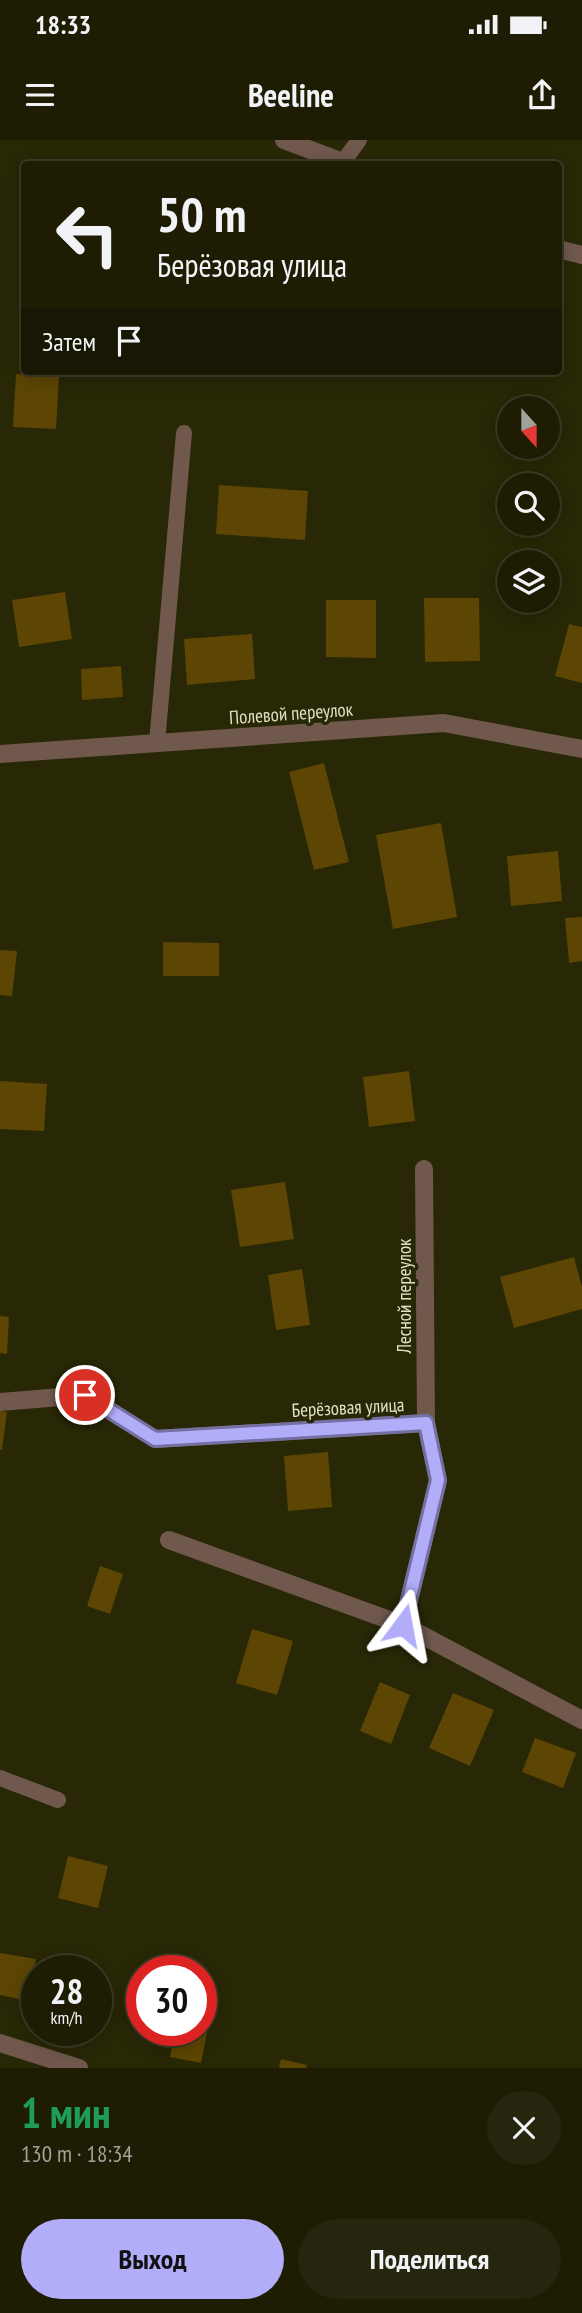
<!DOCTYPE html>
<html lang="ru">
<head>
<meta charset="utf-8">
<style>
  body { margin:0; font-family:"PT Sans Narrow",sans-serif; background:#26260e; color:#f1f3f6; height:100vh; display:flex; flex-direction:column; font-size:26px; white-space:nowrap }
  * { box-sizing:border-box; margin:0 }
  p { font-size:23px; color:#a1a29a }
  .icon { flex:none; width:38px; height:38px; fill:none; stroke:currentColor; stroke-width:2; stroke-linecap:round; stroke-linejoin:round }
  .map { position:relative; height:1928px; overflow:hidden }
  .sheet { display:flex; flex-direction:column; background:#1e1d04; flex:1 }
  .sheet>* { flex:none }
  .guide { position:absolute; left:21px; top:21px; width:541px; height:214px; border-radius:7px; box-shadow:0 4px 18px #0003,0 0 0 2px #3c3b26; background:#1e1d04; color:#f1f3f6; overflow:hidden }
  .needle { width:46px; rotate:159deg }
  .controls { position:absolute; left:497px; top:256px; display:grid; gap:14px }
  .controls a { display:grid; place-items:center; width:63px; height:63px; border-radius:50%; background:#1e1d04; box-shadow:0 4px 18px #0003,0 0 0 2px #3c3b26; font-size:35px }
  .speed { position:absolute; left:21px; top:1815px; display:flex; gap:14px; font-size:35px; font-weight:700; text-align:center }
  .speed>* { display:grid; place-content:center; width:91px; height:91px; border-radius:50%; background:#1e1d04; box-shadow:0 4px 18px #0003,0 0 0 2px #3c3b26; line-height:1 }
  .speed small { font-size:18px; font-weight:400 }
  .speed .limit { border:10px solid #d22; background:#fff; color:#111 }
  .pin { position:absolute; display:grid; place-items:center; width:60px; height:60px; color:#fff; margin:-30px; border:4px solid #fff; border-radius:50%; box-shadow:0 2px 7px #0007 }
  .me { position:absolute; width:77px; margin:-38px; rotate:13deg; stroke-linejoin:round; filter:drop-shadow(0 0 5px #0008) }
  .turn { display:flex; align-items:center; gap:24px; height:147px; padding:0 21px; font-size:32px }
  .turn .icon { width:91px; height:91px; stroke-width:2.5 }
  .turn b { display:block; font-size:49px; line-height:60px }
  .then { display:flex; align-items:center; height:66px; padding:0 21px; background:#0003; gap:14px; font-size:26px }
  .round { display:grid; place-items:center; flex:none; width:74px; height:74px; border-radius:37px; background:#26260e }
  .head { display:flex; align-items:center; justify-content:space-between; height:119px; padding:0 21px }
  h1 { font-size:42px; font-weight:800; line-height:52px; color:#1e9e55 }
  .cta { display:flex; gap:14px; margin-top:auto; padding:14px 21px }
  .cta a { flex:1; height:80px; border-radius:42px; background:#b2adf9; color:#111; font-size:28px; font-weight:800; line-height:80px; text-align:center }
  .cta a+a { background:#26260e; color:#f1f3f6 }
  .status { display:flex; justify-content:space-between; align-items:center; height:49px; padding:0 35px; background:#1e1d04; direction:ltr }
  .status svg { height:19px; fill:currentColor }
  header { display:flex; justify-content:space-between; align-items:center; height:91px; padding:0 21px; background:#1e1d04; font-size:32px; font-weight:800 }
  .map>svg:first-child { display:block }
  .building { fill:#5d4603 }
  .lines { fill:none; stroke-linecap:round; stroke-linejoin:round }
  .service { stroke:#70584d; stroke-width:16 }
  .minor { stroke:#70584d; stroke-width:18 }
  .route-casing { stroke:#7470a2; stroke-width:18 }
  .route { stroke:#b2adf9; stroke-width:12 }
  .labels { text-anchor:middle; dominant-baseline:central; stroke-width:7; stroke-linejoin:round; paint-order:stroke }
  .street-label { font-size:19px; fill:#e2e2c3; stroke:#282706 }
</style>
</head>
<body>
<div class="status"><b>18:33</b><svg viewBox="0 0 49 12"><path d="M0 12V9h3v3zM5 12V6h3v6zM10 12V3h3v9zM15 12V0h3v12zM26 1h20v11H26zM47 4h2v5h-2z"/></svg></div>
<header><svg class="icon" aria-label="menu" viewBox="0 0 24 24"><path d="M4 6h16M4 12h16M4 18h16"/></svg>Beeline<svg class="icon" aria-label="share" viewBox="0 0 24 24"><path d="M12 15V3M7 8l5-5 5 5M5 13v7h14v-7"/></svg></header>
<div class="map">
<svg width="582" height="1928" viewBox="0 0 582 1928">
  <rect width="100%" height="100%" fill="#282706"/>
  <path class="building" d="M16 234 59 236 56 289 13 287Z
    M219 345 308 351 305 400 216 394Z
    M65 452 72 499 19 507 12 460Z
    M424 458H479L480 521 425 522Z
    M326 460H376V518L326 517Z
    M569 484 582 487V543L555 536Z
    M252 494 255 539 187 545 184 499Z
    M121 526 123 557 82 560 81 529Z
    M324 623 349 722 314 730 289 632Z
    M441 683 457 777 393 789 376 695Z
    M558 711 562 761 511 766 507 716Z
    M582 777V821L569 823 565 778Z
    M163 802 219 803V836H163Z
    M0 810 17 811 12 856 0 855Z
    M409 931 415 981 369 987 363 937Z
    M0 941 47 944 44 991 0 989Z
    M285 1042 294 1099 240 1107 231 1050Z
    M574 1117 582 1147V1169L514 1188 500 1137Z
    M302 1129 310 1185 276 1190 268 1135Z
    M0 1176 9 1177 7 1214 0 1213Z
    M0 1271 7 1272 2 1310H0Z
    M328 1312 332 1367 288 1371 284 1316Z
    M100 1426 123 1434 110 1474 87 1466Z
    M252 1489 293 1501 277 1555 236 1543Z
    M380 1542 410 1555 391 1604 360 1591Z
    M453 1553 494 1570 470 1626 429 1608Z
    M535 1598 576 1613 563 1648 522 1632Z
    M68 1716 108 1726 98 1768 58 1758Z
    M0 1813 36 1819 28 1861 0 1855Z
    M175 1890 207 1892 201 1923 170 1917Z
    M281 1919 307 1925 306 1928H279Z"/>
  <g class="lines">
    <path class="service" d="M343 22 359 0
      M157 603 184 293
      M0 1638 58 1660"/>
    <path class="minor" d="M284 0 348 24
      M558 109 582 115
      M0 614 444 583 582 609
      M424 1029 426 1283
      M0 1262 85 1255 155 1299 426 1283 438 1341 403 1485 582 1580
      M169 1400 403 1485
      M0 1903 79 1928"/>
  </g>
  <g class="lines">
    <defs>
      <path id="route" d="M85 1255 155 1299 426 1283 438 1340 403 1485"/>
    </defs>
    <use href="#route" class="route-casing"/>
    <use href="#route" class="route"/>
  </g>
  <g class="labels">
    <g class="street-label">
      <text transform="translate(291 573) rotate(-4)">Полевой переулок</text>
      <text transform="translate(404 1156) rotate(-90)">Лесной переулок</text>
      <text transform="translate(348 1267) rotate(-3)">Берёзовая улица</text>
    </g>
  </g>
</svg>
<div class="controls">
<a><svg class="needle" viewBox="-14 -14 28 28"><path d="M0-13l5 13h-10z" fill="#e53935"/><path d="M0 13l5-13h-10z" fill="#a1a29a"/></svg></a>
<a><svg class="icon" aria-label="search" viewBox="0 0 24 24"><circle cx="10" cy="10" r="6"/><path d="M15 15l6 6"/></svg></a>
<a><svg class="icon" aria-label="layers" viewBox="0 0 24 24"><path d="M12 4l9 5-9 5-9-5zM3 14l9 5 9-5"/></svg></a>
</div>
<div class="speed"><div>28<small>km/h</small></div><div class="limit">30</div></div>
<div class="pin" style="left:85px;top:1255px;background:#d93025"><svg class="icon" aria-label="arrive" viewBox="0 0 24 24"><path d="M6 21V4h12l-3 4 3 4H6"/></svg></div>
<svg class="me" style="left:403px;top:1485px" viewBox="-20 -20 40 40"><path d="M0-17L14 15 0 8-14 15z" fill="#b2adf9" stroke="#fff" stroke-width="4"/></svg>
<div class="guide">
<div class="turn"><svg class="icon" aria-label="left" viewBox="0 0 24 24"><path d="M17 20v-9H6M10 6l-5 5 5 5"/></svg><div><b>50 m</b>Берёзовая улица</div></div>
<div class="then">Затем<svg class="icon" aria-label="arrive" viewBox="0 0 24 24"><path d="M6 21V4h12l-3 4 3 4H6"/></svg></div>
</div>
</div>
<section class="sheet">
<div class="head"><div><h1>1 мин</h1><p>130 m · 18:34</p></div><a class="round"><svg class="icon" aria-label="close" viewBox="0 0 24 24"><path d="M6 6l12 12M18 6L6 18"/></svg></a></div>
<div class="cta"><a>Выход</a><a>Поделиться</a></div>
</section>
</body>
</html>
